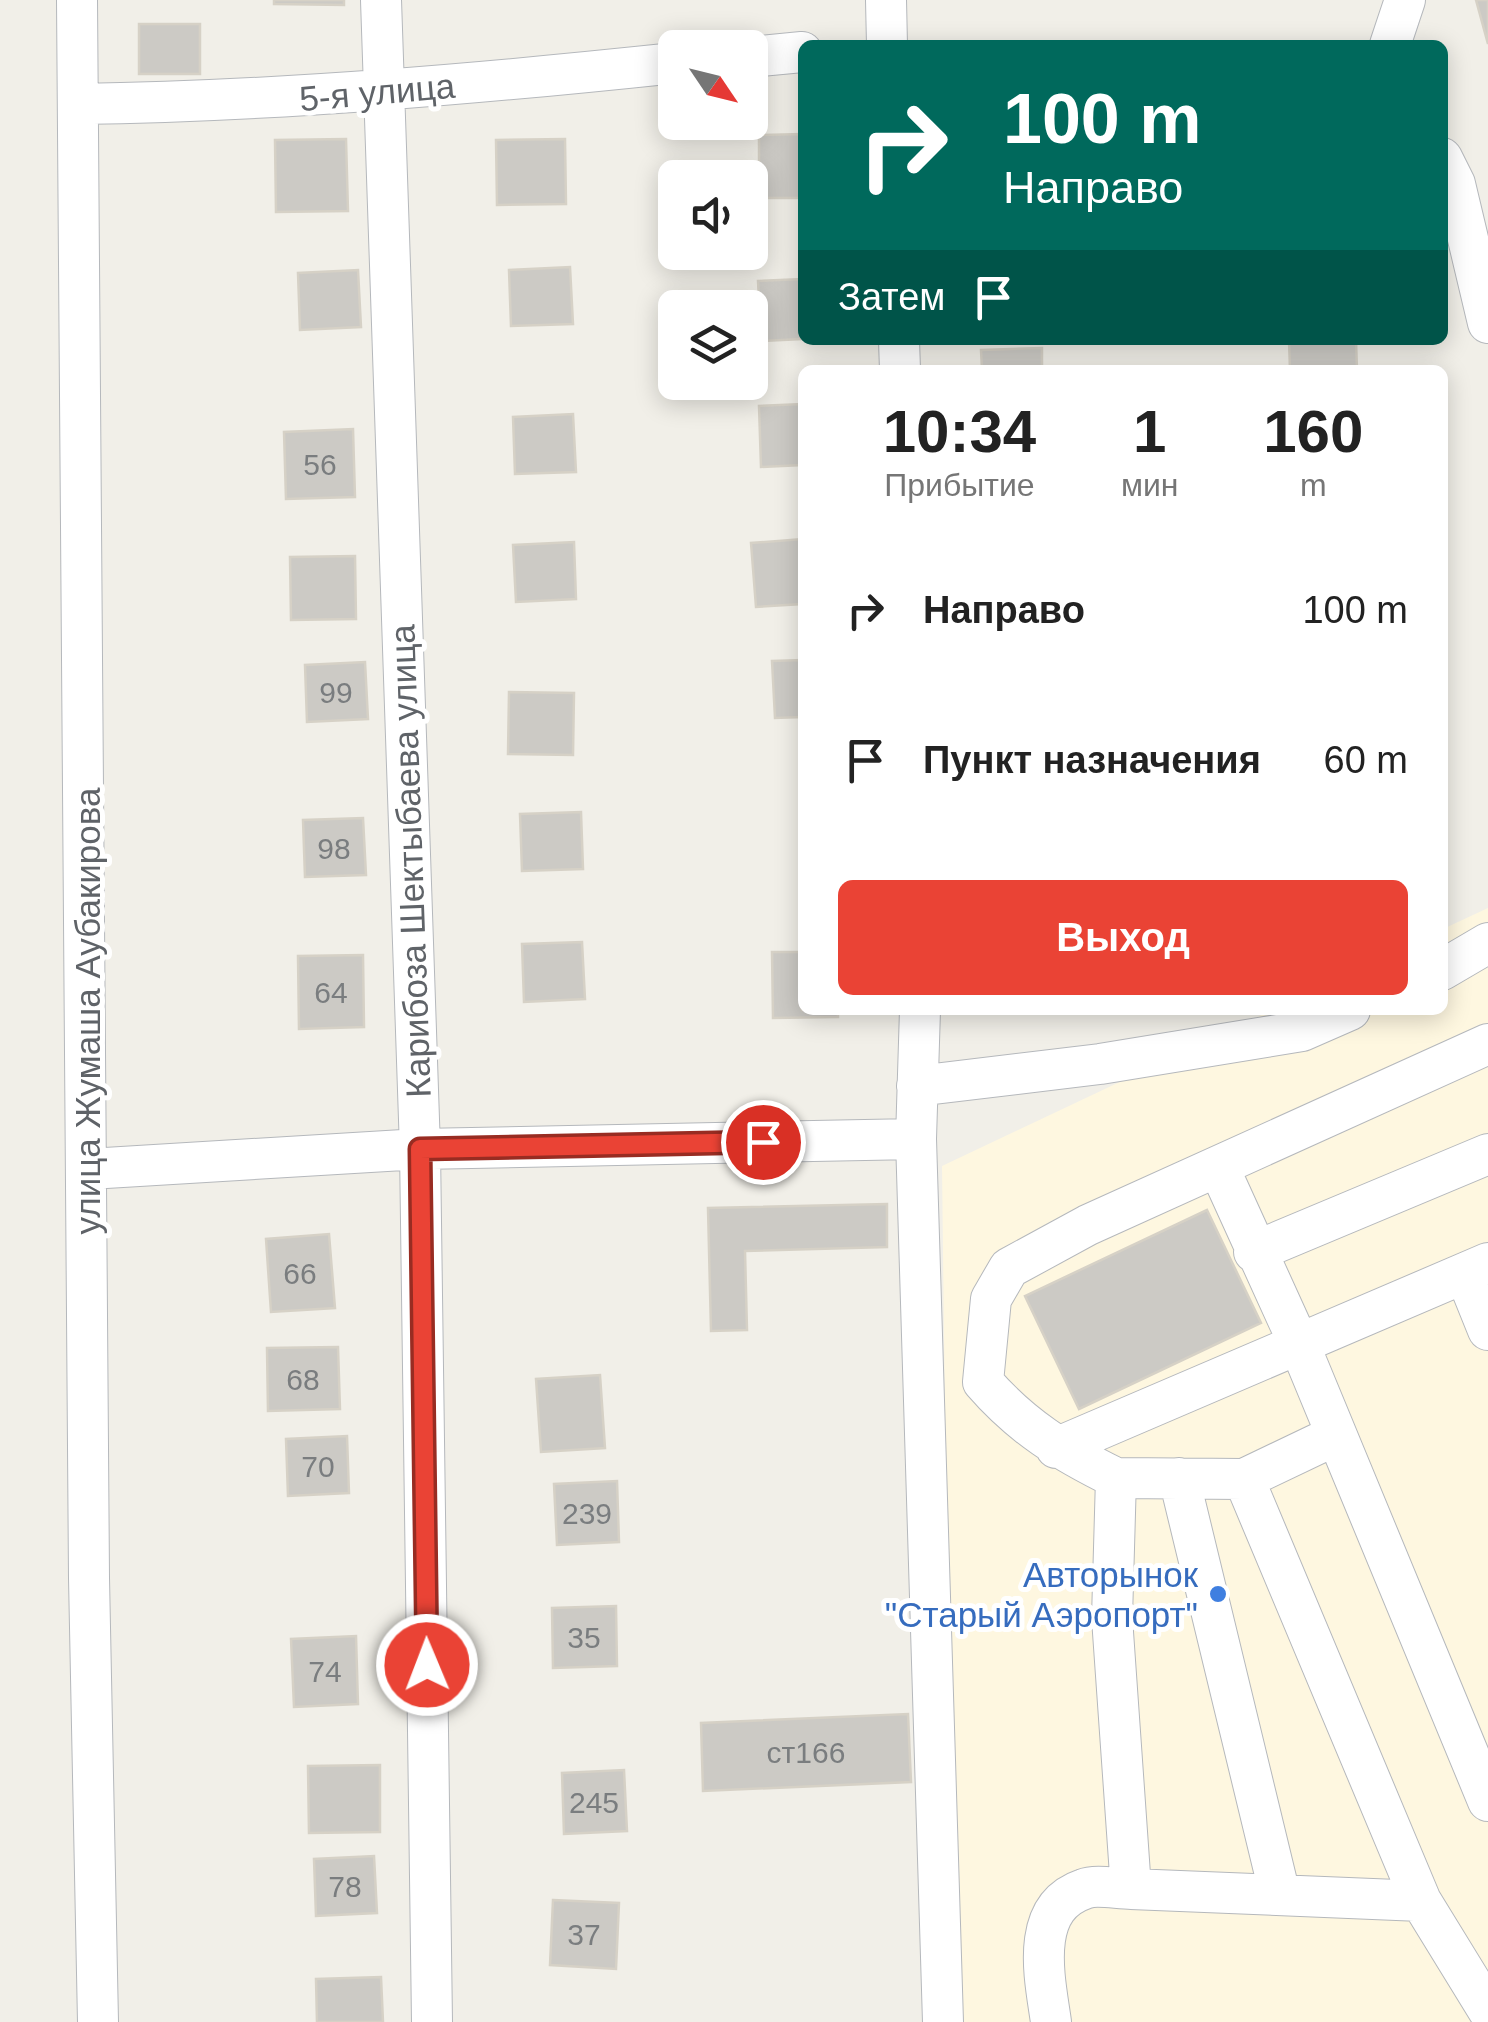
<!DOCTYPE html>
<html lang="ru">
<head>
<meta charset="utf-8">
<style>
  body { margin:0; font-family:Arial,sans-serif; background:#f6f6f6; color:#222; height:100vh; display:flex; flex-direction:column; font-size:38px; white-space:nowrap }
  * { box-sizing:border-box; margin:0 }
  p { font-size:32px; color:#767676 }
  .icon { flex:none; width:55px; height:55px; fill:none; stroke:currentColor; stroke-width:2; stroke-linecap:round; stroke-linejoin:round }
  .map { position:relative; flex:1; overflow:hidden }
  .drawer { position:absolute; left:798px; top:365px; width:650px; height:650px; display:flex; flex-direction:column; background:#fff; border-radius:15px; box-shadow:0 5px 25px #0003 }
  .drawer>* { flex:none }
  .top-card { position:absolute; left:798px; top:40px; width:650px; height:305px; border-radius:15px; box-shadow:0 5px 25px #0003; background:#00695c; color:#fff; overflow:hidden }
  .needle { width:65px; rotate:125deg }
  .fabs { position:absolute; left:658px; top:30px; display:grid; gap:20px }
  .fabs a { display:grid; place-items:center; width:110px; height:110px; border-radius:15px; background:#fff; box-shadow:0 5px 25px #0003; font-size:50px }
  .pin { position:absolute; display:grid; place-items:center; width:85px; height:85px; color:#fff; margin:-42px; border:5px solid #fff; border-radius:50%; box-shadow:0 2px 10px #0007 }
  .me { position:absolute; width:110px; margin:-55px; rotate:359deg; stroke-linejoin:round; filter:drop-shadow(0 0 8px #0008) }
  .turn { display:flex; align-items:center; gap:35px; height:210px; padding:0 40px; font-size:45px }
  .turn .icon { width:130px; height:130px; stroke-width:2.5 }
  .turn b { display:block; font-size:70px; line-height:85px }
  .then { display:flex; align-items:center; height:95px; padding:0 40px; background:#0003; gap:20px; font-size:38px }
  .eta { display:flex; justify-content:space-evenly; align-items:center; height:170px; text-align:center }
  .eta b { font-size:60px; font-weight:700; line-height:70px }
  .action { display:flex; gap:20px; margin-top:auto; padding:20px 40px }
  .action a { flex:1; height:115px; border-radius:15px; background:#ea4335; color:#fff; font-size:40px; font-weight:700; line-height:115px; text-align:center }
  ul { padding:0; list-style:none }
  li { display:flex; align-items:center; gap:30px; height:150px; padding:0 40px }
  li div { flex:1 }
  li b { display:block; font-size:38px }
  li em { font-style:normal }
  .map>svg:first-child { display:block }
  .commercial { fill:#fef7e0 }
  .building { fill:#cccac5; stroke:#d6d1c6; stroke-width:2.5 }
  .lines { fill:none; stroke-linecap:round; stroke-linejoin:round }
  .minor-casing { stroke:#b5b8bc; stroke-width:42 }
  .minor { stroke:#fff; stroke-width:40 }
  .route-casing { stroke:#982c22; stroke-width:25 }
  .route { stroke:#ea4335; stroke-width:18 }
  .shop-dot { fill:#3f7fe0; stroke:#fff; stroke-width:4 }
  .labels { text-anchor:middle; dominant-baseline:central; stroke-width:10; stroke-linejoin:round; paint-order:stroke }
  .number-label { font-size:30px; fill:#7a7d7f }
  .street-label { font-size:35px; fill:#5f6368; stroke:#fff }
  .shop-label { font-size:35px; fill:#366cbe; stroke:#fff; text-anchor:end }
</style>
</head>
<body>
<div class="map">
<svg width="1488" height="2022" viewBox="0 0 1488 2022">
  <rect width="100%" height="100%" fill="#f1efe8"/>
  <path class="commercial" d="M1488 908V2022H952L942 1166 1272 1010H1442L1443 929Z"/>
  <path class="building" d="M274 0H344V5L274 4Z
    M1476 0H1488V44Z
    M139 24H200V74H139Z
    M802 134V198H759V135Z
    M346 139 348 211 276 212 275 140Z
    M565 139 566 204 497 205 496 140Z
    M570 267 573 324 511 326 509 270Z
    M358 270 361 327 300 330 298 273Z
    M802 279V339L761 341 758 281Z
    M1289 340H1356L1357 370H1290Z
    M1042 348V370H982L981 350Z
    M802 404V465L761 467 759 406Z
    M573 414 576 472 515 474 513 417Z
    M353 429 355 497 286 499 284 432Z
    M1442 461H1445V523H1442Z
    M802 539V604L756 607 751 543Z
    M574 542 576 599 516 602 513 545Z
    M355 556 356 619 291 620 290 557Z
    M802 660V717L775 718 772 661Z
    M365 662 368 719 307 722 305 665Z
    M509 692 574 693 573 755 508 754Z
    M581 812 583 869 522 871 520 814Z
    M363 818 366 875 305 877 303 820Z
    M582 942 585 999 524 1002 522 944Z
    M772 952H802V1010H838V1017L773 1018Z
    M363 955 364 1027 299 1029 298 956Z
    M887 1204V1247L745 1251 747 1330 711 1331 708 1208Z
    M1207 1210 1261 1323 1079 1409 1025 1296Z
    M329 1234 335 1308 271 1312 266 1239Z
    M338 1347 340 1409 268 1411 267 1348Z
    M600 1375 605 1448 541 1452 536 1379Z
    M347 1436 349 1493 288 1496 286 1439Z
    M617 1481 619 1542 557 1545 554 1484Z
    M616 1606 617 1666 553 1668 552 1608Z
    M356 1636 358 1704 294 1707 291 1639Z
    M908 1714 911 1782 703 1791 701 1723Z
    M380 1765V1832L309 1833 308 1766Z
    M624 1770 627 1831 564 1834 562 1773Z
    M374 1856 377 1913 316 1916 314 1859Z
    M553 1900 619 1903 616 1969 550 1965Z
    M381 1977 383 2022H317L316 1979Z"/>
  <g class="lines">
    <defs>
      <path id="minor" d="M77 0 89 1578 98 2022
        M381 0 420 1149 432 2022
        M886 0 887 45
        M1390 45 1405 0
        M750 57 802 52
        M78 104C279 101 476 84 675 63
        M1442 158 1455 184 1488 323
        M899 340 900 370
        M1442 970 1488 943
        M917 1086 1100 1064 1302 1031 1350 1010
        M916 1139 943 2022
        M1219 1168 1299 1344 1488 1801
        M89 1169 420 1149 916 1139 920 1010
        M1254 1252 1488 1154
        M1465 1273 1488 1330
        M1056 1448 1488 1263
        M1116 1478 1244 1479 1334 1436
        M1179 1478 1280 1895
        M1244 1479 1421 1901 1488 2010
        M1131 1889 1421 1901
        M1051 2022C1045 1979 1028 1908 1084 1889 1096 1884 1117 1889 1131 1889L1112 1618 1116 1478C1063 1452 1022 1427 983 1382L991 1299 1009 1268 1088 1225 1488 1044"/>
    </defs>
    <use href="#minor" class="minor-casing"/>
    <use href="#minor" class="minor"/>
  </g>
  <g class="lines">
    <defs>
      <path id="route" d="M427 1665 420 1149 763 1142"/>
    </defs>
    <use href="#route" class="route-casing"/>
    <use href="#route" class="route"/>
  </g>
  <circle class="shop-dot" cx="1218" cy="1594" r="10"/>
  <g class="labels">
    <g class="number-label">
      <text x="320" y="464">56</text>
      <text x="336" y="692">99</text>
      <text x="334" y="848">98</text>
      <text x="331" y="992">64</text>
      <text x="300" y="1273">66</text>
      <text x="303" y="1379">68</text>
      <text x="318" y="1466">70</text>
      <text x="587" y="1513">239</text>
      <text x="584" y="1637">35</text>
      <text x="325" y="1671">74</text>
      <text x="806" y="1752">ст166</text>
      <text x="594" y="1802">245</text>
      <text x="345" y="1886">78</text>
      <text x="584" y="1934">37</text>
    </g>
    <g class="street-label">
      <text transform="translate(377 92) rotate(-5)">5-я улица</text>
      <text transform="translate(410 861) rotate(-92)">Карибоза Шектыбаева улица</text>
      <text transform="translate(87 1011) rotate(-90)">улица Жумаша Аубакирова</text>
    </g>
    <g class="shop-label">
      <text x="1198" y="1574">Авторынок<tspan x="1198" dy="40">"Старый Аэропорт"</tspan></text>
    </g>
  </g>
</svg>
<div class="fabs">
<a><svg class="needle" viewBox="-14 -14 28 28"><path d="M0-13l5 13h-10z" fill="#e53935"/><path d="M0 13l5-13h-10z" fill="#767676"/></svg></a>
<a><svg class="icon" aria-label="sound" viewBox="0 0 24 24"><path d="M4 9h4l5-4v14l-5-4H4zM17 9q2 3 0 6"/></svg></a>
<a><svg class="icon" aria-label="layers" viewBox="0 0 24 24"><path d="M12 4l9 5-9 5-9-5zM3 14l9 5 9-5"/></svg></a>
</div>
<div class="pin" style="left:763px;top:1142px;background:#d93025"><svg class="icon" aria-label="arrive" viewBox="0 0 24 24"><path d="M6 21V4h12l-3 4 3 4H6"/></svg></div>
<svg class="me" style="left:427px;top:1665px" viewBox="-20 -20 40 40"><circle r="17" fill="#ea4335" stroke="#fff" stroke-width="3"/><path d="M0-11L8 9 0 5-8 9z" fill="#fff"/></svg>
<div class="top-card">
<div class="turn"><svg class="icon" aria-label="right" viewBox="0 0 24 24"><path d="M7 20v-9h11M14 6l5 5-5 5"/></svg><div><b>100 m</b>Направо</div></div>
<div class="then">Затем<svg class="icon" aria-label="arrive" viewBox="0 0 24 24"><path d="M6 21V4h12l-3 4 3 4H6"/></svg></div>
</div>
<section class="drawer">
<div class="eta">
<div><b>10:34</b><p>Прибытие</p></div>
<div><b>1</b><p>мин</p></div>
<div><b>160</b><p>m</p></div>
</div>
<ul>
<li><svg class="icon" aria-label="right" viewBox="0 0 24 24"><path d="M7 20v-9h11M14 6l5 5-5 5"/></svg><div><b>Направо</b></div><em>100 m</em></li>
<li><svg class="icon" aria-label="arrive" viewBox="0 0 24 24"><path d="M6 21V4h12l-3 4 3 4H6"/></svg><div><b>Пункт назначения</b></div><em>60 m</em></li>
</ul>
<div class="action"><a>Выход</a></div>
</section>
</div>
</body>
</html>
